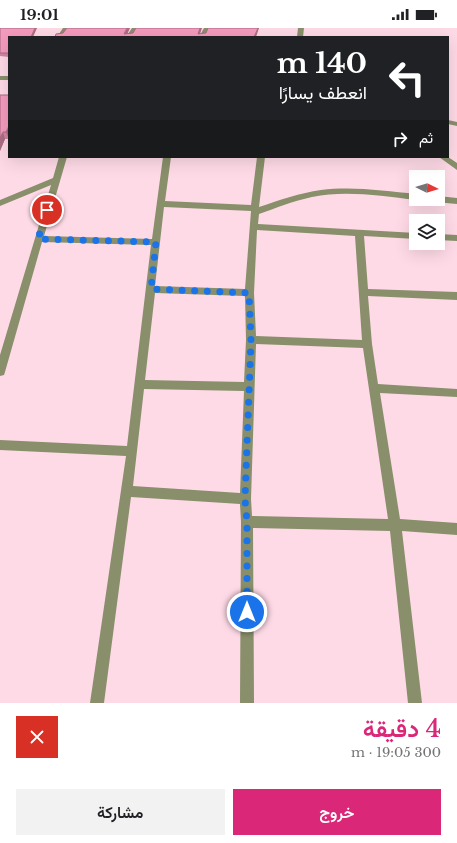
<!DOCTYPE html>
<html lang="ar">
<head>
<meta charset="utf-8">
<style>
  body { margin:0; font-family:"Libre Baskerville",Vazirmatn,serif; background:#f2f2f2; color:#202124; direction:rtl; height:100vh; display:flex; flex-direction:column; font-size:15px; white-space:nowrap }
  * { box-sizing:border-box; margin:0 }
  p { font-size:13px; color:#757577 }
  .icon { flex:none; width:22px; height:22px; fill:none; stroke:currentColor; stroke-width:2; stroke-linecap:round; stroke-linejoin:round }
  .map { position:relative; height:675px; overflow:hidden; direction:ltr }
  .drawer { display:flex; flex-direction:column; background:#fff; flex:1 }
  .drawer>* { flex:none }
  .banner { position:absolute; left:8px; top:8px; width:441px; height:122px; border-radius:0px; box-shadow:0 4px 16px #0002; direction:rtl; background:#202124; color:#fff; overflow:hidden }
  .needle { width:26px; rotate:95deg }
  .fabs { position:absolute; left:409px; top:142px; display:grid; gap:8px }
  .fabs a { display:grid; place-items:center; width:36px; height:36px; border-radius:0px; background:#fff; box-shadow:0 4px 16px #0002; font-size:20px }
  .pin { position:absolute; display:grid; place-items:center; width:34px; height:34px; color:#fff; margin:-17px; border:2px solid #fff; border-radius:50%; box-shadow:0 1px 4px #0007 }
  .me { position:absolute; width:44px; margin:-22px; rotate:0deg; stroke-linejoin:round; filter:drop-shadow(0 0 3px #0008) }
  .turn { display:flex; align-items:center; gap:14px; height:84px; padding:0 16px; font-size:18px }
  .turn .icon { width:52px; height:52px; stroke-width:2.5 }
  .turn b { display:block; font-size:28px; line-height:34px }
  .then { display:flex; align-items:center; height:38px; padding:0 16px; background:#0003; gap:8px; font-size:15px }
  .round { display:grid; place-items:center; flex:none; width:42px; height:42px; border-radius:0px; background:#f2f2f2 }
  .summary { display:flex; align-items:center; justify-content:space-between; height:68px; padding:0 16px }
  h1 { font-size:24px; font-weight:600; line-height:30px; color:#db2777 }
  .action { display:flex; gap:8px; margin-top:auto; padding:8px 16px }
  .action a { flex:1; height:46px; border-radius:0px; background:#db2777; color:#fff; font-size:16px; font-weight:600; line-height:46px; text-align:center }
  .action a+a { background:#f2f2f2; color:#202124 }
  .status { display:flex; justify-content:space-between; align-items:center; height:28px; padding:0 20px; background:#fff; direction:ltr }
  .status svg { height:11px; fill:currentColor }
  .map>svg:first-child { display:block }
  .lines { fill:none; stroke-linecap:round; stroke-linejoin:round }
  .minor { fill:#888f6a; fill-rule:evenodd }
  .wall { fill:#d385a3 }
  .shaded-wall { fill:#ac6c84 }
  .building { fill:#f59bbd; stroke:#ac6c84 }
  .route { stroke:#1a73e8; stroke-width:7; stroke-dasharray:0 12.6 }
</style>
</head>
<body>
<div class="status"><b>19:01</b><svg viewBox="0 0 49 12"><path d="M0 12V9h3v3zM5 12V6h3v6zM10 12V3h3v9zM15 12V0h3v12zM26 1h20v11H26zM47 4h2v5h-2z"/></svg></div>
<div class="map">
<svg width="457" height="675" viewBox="0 0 457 675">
  <rect width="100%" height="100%" fill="#fedae6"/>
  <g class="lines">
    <path class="minor" d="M63 0H69L63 9H57Z
      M132 0H138L132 9H126Z
      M204 0H210L205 9H199Z
      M298 0H304L303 9H297Z
      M0 48H9V52H0Z
      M448 92 457 94V98L448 96Z
      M59 129H67L44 208 152 211 163 129H171L165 173 251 177 257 129H265L259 179C280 172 300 165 321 162 353 158 385 163 416 166V171H419L416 172C381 168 346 162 312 169 293 173 276 180 259 186L258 196 416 205V211L364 208 368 261 457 264V272L368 268 372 316 378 356 457 361V369L380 365 400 491 457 495V507L402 503 422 675H408L390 503 253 500 254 675H240L241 494 240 476 131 469 104 675H90L126 428 0 422V412L127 418 151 217 42 214 5 344 4 347 0 348V327L51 157 0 178V172L53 150ZM164 179 251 183 245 261 155 258ZM257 202 355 208 362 312 256 308 254 265ZM155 265 245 268 246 312 244 354 145 352ZM256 316 363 320 388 491 252 488 251 471ZM144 361 244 363 240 465 133 458Z
      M439 129H448L457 135V142Z
      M438 168 457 170V176L435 174 431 171H438Z
      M438 206 457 207V213L438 212Z"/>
  </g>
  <path class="wall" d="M0 0 9 9V29L0 28Z
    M0 67 9 111H5L0 123Z"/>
  <path class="shaded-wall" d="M35 0H37L33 9H31Z
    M127 0H130L126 9 124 6Z
    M200 0H202L199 9 198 6Z
    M258 0H259L256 9H254Z
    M9 98V111L6 104Z
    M3 104 5 111 0 123V110Z"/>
  <path class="building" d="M0 0H35L31 9H9V25H0Z
    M67 0H127L124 6 133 5 136 0H200L198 6 206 5 208 0H258L254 9H55L56 6 63 5Z
    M0 67H9V98L6 104H3L0 110Z"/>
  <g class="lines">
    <path class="route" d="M47 182 38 211 156 214 151 261 249 265 251 312 245 471 247 494V584"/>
  </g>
</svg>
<div class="fabs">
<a><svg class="needle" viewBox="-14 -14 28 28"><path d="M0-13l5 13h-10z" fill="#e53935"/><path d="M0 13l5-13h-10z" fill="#757577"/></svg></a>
<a><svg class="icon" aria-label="layers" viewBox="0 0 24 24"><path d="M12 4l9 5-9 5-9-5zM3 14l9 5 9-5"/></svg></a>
</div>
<div class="pin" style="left:47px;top:182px;background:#d93025"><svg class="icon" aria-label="arrive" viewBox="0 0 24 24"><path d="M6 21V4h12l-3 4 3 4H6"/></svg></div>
<svg class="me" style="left:247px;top:584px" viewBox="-20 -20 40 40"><circle r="17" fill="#1a73e8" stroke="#fff" stroke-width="3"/><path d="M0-11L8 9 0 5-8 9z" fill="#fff"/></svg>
<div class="banner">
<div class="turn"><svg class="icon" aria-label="left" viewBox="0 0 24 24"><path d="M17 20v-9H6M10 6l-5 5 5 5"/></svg><div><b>140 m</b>انعطف يسارًا</div></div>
<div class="then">ثم<svg class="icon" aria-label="right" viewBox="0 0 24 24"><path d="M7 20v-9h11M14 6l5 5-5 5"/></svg></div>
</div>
</div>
<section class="drawer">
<div class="summary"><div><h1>4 دقيقة</h1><p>300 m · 19:05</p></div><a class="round" style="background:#d93025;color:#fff"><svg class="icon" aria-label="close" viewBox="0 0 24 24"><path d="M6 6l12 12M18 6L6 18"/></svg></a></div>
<div class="action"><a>خروج</a><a>مشاركة</a></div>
</section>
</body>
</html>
